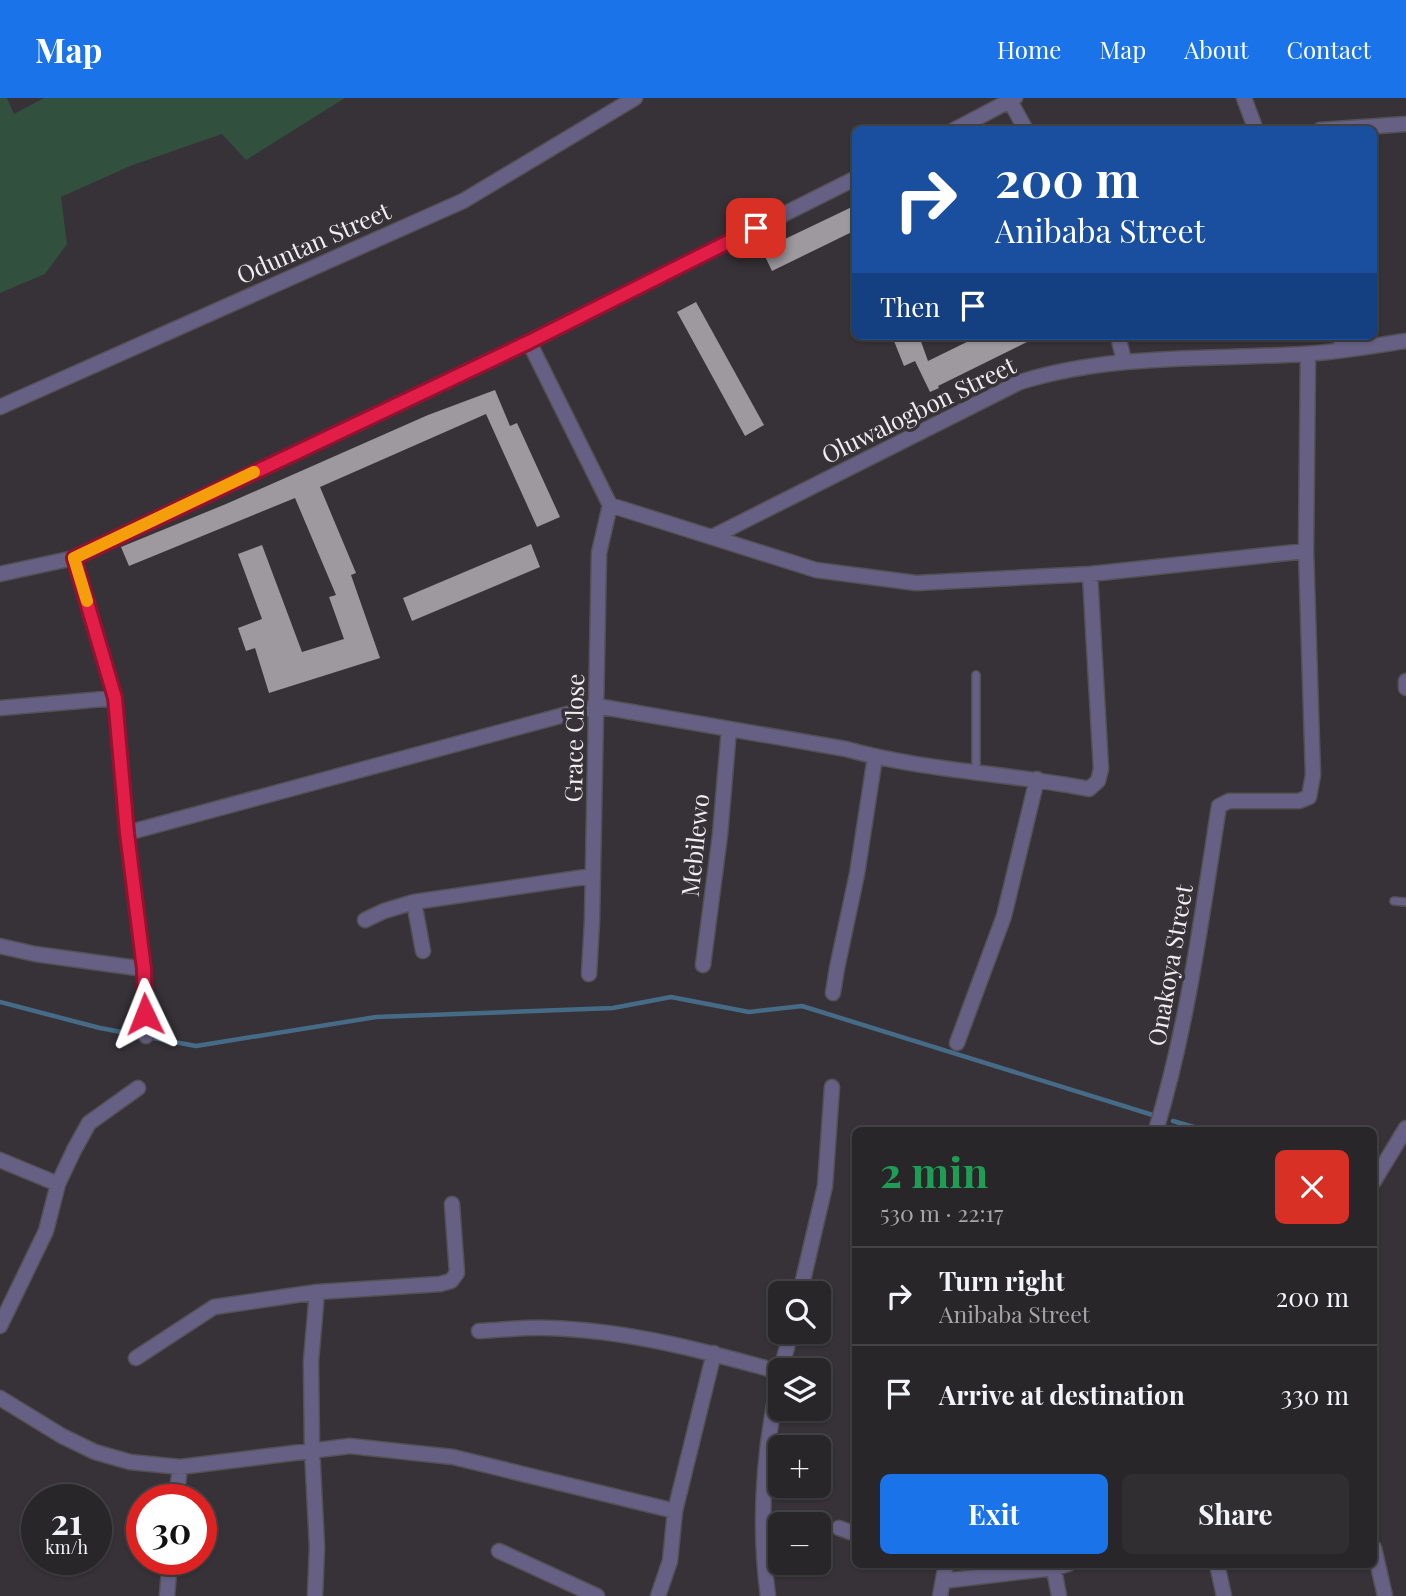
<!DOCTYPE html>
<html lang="en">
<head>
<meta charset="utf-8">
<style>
  body { margin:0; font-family:"Playfair Display",serif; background:#302e31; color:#f1f3f6; height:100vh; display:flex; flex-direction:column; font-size:26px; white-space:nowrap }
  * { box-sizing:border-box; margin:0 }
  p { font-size:23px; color:#a5a5a8 }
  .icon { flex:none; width:38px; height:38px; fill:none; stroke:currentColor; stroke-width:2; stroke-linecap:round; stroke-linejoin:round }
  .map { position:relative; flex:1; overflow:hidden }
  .drawer { position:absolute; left:852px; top:1029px; width:525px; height:441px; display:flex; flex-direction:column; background:#282629; border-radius:10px; box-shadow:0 2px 5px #0004,0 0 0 2px #444346 }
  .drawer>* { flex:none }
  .banner { position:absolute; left:852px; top:28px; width:525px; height:214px; border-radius:10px; box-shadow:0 2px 5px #0004,0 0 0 2px #444346; background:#1a4fa0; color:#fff; overflow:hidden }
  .controls { position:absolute; left:768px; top:1183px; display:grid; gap:14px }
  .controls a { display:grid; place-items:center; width:63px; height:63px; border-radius:10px; background:#282629; box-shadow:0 2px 5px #0004,0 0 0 2px #444346; font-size:35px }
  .speed { position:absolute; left:21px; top:1386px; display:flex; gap:14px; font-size:35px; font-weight:700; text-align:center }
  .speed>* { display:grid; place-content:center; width:91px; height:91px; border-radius:50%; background:#282629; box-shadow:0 2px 5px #0004,0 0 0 2px #444346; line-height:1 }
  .speed small { font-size:18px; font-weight:400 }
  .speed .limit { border:10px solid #d22; background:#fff; color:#111 }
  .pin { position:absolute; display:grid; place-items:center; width:60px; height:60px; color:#fff; margin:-30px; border-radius:14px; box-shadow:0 4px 10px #0006 }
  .me { position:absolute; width:77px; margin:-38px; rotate:358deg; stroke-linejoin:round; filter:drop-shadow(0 0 5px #0008) }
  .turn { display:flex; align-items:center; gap:24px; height:147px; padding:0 28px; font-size:32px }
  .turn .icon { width:91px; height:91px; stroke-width:2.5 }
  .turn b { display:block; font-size:49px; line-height:60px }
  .then { display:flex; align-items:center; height:66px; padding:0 28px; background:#0003; gap:14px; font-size:26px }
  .round { display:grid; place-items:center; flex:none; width:74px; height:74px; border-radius:10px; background:#302e31 }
  .overview { display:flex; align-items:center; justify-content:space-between; height:119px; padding:0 28px }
  h1 { font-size:42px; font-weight:700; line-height:52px; color:#1e9e55 }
  .primary-button { display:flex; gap:14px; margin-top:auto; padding:14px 28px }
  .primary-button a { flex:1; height:80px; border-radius:10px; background:#1a73e8; color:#fff; font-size:28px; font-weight:700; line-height:80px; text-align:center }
  .primary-button a+a { background:#302e31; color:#f1f3f6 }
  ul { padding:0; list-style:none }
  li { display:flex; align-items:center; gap:21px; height:98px; padding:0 28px; border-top:2px solid #444346 }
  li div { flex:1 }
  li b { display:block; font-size:26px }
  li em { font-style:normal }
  header { display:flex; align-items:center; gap:42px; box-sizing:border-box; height:98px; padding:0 35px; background:#1a73e8; color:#fff }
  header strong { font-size:33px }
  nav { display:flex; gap:38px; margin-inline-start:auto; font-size:24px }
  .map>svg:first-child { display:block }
  .green { fill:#32503e }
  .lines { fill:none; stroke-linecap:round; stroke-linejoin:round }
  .stream { stroke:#466b87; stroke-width:4.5 }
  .building { fill:#9d999e }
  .lane-casing { stroke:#545055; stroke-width:10 }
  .street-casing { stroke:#545055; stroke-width:17 }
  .lane { stroke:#666184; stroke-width:7 }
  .street { stroke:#666184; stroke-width:14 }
  .route-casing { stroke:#92132f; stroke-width:18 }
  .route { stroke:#e11d48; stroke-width:12 }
  .slow { stroke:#f59e0b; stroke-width:12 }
  .labels { text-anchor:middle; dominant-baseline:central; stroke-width:7; stroke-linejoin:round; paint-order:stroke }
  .street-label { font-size:24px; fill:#efedf0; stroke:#363237 }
</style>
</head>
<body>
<header>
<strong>Map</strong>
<nav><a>Home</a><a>Map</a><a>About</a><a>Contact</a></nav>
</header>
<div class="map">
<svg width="1406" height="1498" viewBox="0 0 1406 1498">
  <rect width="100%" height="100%" fill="#363237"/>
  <path class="green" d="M0 0H7L14 16 44 0H345L246 62 222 36 130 68 61 99 67 146 45 176 0 195Z"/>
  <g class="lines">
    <path class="stream" d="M0 904 100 930 196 948 376 919 613 910 671 899 749 914 802 908 1156 1018
      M1173 1023 1204 1032"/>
  </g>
  <path class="building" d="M856 107V132L772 173 762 152Z
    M696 204 764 327 745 338 677 214Z
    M892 238H919L928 263 979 238H1039L938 288 939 290 930 294 915 263 904 268Z
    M495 292 510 328 517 325 560 419 537 429 486 316 320 389 356 475 351 477 380 560 269 595 255 550 246 553 238 530 262 521 238 456 262 447 302 554 344 541 329 499 336 497 295 400 129 468 121 449 226 406 428 317Z
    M531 446 540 469 412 523 403 500Z"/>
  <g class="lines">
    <defs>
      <path id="lane" d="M976 577V674
        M1394 803 1406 804"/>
      <path id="street" d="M1244 0 1256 32
        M1010 3 1026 32
        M954 32 1015 0
        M1320 32 1406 26
        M1118 238 1124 263
        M1339 238 1345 251
        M529 244 610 407 816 472 916 485 1090 476 1306 453
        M0 309 463 103 635 0
        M712 439 1020 284C1112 255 1210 262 1305 256 1339 254 1373 248 1406 243
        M74 460 115 600 127 735 144 871 146 938
        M0 476 74 460 529 244 856 80
        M1406 583V590
        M0 610 115 600
        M127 735 597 608 846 651C924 673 1009 675 1089 691L1098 683 1101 671 1090 476
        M365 822 384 813 414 804
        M0 848 35 856 144 871
        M423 853 414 804 592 778
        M703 867 720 737 729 631
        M589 876 592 823 599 455 610 407
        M833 895 837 870 857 776 875 659
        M957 945 1004 818 1037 681
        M1156 1032C1188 927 1202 816 1219 708L1229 703H1299L1309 699 1313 677 1306 453 1308 256
        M0 1062 58 1086 46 1133 0 1228
        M1374 1083 1406 1030
        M58 1086 74 1052 89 1025 138 990
        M317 1194 440 1186 451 1183 457 1175 452 1106
        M800 1195 825 1088 832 989
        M479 1233C501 1232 525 1229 548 1230 627 1232 705 1253 780 1274
        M136 1260 214 1209 317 1194 311 1263 312 1351 317 1449 315 1498
        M0 1300 62 1338 95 1354 130 1364 180 1369 350 1348 453 1359 675 1413
        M176 1402 180 1369
        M839 1430 856 1436
        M1374 1450 1385 1498
        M499 1453 597 1498
        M1053 1466 1059 1498
        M1217 1466 1224 1498
        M943 1483 1054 1470 1068 1466
        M167 1498 170 1461
        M658 1498 670 1463 675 1413 714 1255
        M768 1498C756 1409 767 1319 791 1234
        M940 1498 946 1466"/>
    </defs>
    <use href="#lane" class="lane-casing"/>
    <use href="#street" class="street-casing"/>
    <use href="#lane" class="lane"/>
    <use href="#street" class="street"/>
  </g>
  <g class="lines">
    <defs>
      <path id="route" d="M145 916 144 871 127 735 115 600 74 460 529 244 756 130"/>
    </defs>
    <use href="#route" class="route-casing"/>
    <use href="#route" class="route"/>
    <path class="slow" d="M87 503 74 460 254 374"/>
  </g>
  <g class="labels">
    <g class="street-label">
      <text transform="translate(313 144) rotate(-24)">Oduntan Street</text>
      <text transform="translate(918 311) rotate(-26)">Oluwalogbon Street</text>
      <text transform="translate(573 640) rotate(-89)">Grace Close</text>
      <text transform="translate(694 747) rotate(-84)">Mebilewo</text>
      <text transform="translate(1169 867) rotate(-80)">Onakoya Street</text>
    </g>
  </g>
</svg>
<div class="controls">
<a><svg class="icon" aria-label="search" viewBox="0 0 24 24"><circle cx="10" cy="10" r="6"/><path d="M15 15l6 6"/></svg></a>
<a><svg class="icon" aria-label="layers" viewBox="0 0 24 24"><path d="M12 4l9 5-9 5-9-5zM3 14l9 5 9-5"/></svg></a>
<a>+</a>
<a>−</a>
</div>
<div class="speed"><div>21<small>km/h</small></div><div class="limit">30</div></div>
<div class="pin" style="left:756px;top:130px;background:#d93025"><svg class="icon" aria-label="arrive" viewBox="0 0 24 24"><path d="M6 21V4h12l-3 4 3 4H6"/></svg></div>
<svg class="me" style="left:145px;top:916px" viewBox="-20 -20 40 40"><path d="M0-17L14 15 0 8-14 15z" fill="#e11d48" stroke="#fff" stroke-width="4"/></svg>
<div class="banner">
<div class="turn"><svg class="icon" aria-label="right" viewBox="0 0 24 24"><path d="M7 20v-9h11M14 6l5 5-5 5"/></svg><div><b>200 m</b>Anibaba Street</div></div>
<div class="then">Then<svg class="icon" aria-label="arrive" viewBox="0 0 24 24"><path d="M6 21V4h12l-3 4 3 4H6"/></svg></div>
</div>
<section class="drawer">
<div class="overview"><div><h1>2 min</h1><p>530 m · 22:17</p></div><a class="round" style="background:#d93025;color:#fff"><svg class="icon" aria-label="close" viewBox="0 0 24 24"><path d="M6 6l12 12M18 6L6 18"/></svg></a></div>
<ul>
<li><svg class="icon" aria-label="right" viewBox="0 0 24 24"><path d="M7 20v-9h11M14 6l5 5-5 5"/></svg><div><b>Turn right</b><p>Anibaba Street</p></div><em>200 m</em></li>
<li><svg class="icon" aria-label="arrive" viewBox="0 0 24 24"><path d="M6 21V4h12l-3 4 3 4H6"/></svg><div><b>Arrive at destination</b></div><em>330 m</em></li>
</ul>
<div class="primary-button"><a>Exit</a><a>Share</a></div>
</section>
</div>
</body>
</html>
